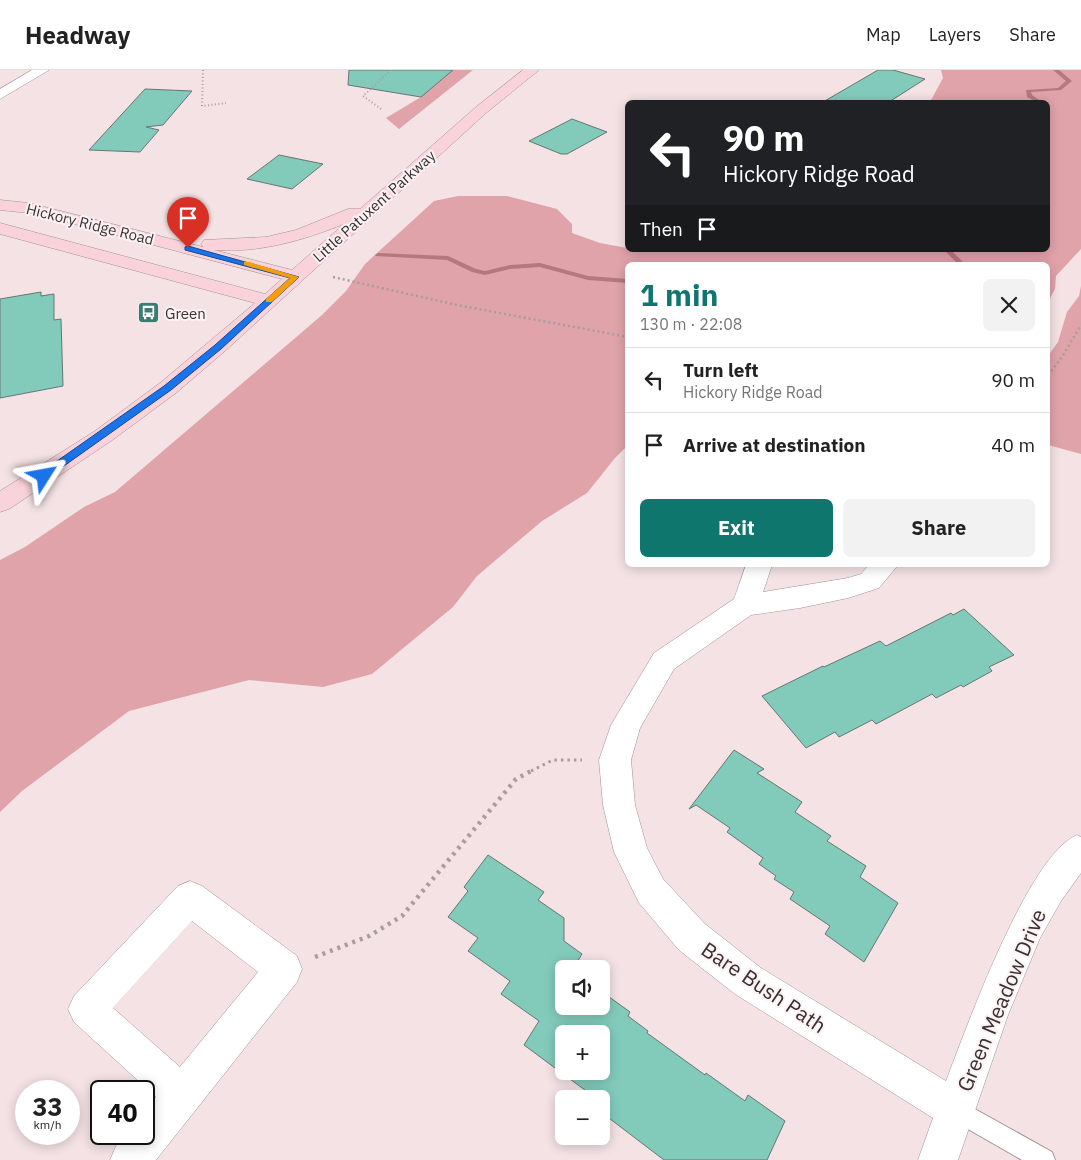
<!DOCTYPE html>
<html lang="en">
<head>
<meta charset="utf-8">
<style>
  body { margin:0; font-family:"IBM Plex Sans",sans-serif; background:#f2f2f2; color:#222; height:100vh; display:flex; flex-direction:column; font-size:19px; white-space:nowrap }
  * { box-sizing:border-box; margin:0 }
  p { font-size:16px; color:#767676 }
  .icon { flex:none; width:28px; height:28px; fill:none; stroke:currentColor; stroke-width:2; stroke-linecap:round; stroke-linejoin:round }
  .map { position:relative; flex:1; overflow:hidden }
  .panel { position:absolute; left:625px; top:192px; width:425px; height:305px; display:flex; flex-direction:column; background:#fff; border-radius:8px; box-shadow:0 2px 12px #0003 }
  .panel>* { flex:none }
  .guide { position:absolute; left:625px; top:30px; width:425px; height:152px; border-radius:8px; box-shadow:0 2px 12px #0003; background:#202124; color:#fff; overflow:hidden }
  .fabs { position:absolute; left:555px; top:890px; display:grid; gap:10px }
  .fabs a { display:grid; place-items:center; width:55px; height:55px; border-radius:8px; background:#fff; box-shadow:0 2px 12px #0003; font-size:25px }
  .speed { position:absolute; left:15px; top:1010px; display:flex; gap:10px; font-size:25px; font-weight:700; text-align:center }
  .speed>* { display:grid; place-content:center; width:65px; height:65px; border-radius:50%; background:#fff; box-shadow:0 2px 12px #0003; line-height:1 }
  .speed small { font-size:12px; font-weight:400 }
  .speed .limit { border:2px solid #111; border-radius:8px; background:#fff; color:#111 }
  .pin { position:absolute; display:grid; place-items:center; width:42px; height:42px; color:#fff; margin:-51px -21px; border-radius:50% 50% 50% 0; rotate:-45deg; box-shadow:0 0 5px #0007 }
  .pin .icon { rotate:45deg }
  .me { position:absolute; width:55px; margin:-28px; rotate:56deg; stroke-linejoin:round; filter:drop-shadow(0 0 4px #0008) }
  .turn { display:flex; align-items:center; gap:18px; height:105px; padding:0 15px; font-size:22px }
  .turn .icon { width:65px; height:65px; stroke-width:2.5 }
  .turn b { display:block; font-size:35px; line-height:42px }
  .then { display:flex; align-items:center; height:48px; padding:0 15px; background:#0003; gap:10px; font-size:19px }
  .round { display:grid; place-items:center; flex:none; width:52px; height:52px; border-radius:8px; background:#f2f2f2 }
  .headline { display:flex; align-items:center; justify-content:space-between; height:85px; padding:0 15px }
  h1 { font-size:30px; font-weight:700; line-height:38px; color:#0f766e }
  .cta { display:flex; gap:10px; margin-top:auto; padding:10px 15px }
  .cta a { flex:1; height:58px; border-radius:8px; background:#0f766e; color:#fff; font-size:20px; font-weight:700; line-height:58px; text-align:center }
  .cta a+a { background:#f2f2f2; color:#222 }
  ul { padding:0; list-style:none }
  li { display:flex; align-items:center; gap:15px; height:65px; padding:0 15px; border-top:1px solid #e0e0e0 }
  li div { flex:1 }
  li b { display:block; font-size:19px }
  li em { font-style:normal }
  header { display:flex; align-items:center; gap:30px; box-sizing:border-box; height:70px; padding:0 25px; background:#fff; border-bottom:1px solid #e0e0e0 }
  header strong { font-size:24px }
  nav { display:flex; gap:28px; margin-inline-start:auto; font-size:18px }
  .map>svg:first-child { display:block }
  .green { fill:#e0a3aa }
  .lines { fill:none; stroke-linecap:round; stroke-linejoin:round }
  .stream { fill:#b5787f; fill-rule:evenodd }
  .building { fill:#82cbbb; stroke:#667672; fill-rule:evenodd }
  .lane-casing { stroke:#a19193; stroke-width:2 }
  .street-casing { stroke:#a19193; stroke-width:1 }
  .secondary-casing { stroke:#a19193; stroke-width:1 }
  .path-far3 { stroke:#aa9c9d; stroke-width:2; stroke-dasharray:1 2.5; stroke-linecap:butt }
  .path-far2 { stroke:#aa9c9d; stroke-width:2.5; stroke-dasharray:2 3; stroke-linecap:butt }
  .path-far1 { stroke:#aa9c9d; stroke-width:3; stroke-dasharray:2.5 4; stroke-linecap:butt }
  .path { stroke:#aa9c9d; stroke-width:4.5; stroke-dasharray:3 5; stroke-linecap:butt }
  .lane { fill:#fff; fill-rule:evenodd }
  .street { fill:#fff; fill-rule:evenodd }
  .secondary { fill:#fad3da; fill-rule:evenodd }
  .route { fill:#1a73e8; stroke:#114b97 }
  .slow { fill:#f59e0b }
  .labels { text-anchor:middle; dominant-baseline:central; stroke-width:4; stroke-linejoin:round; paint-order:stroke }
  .far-street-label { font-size:15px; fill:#383131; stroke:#fdf2f3 }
  .far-poi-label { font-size:15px; fill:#383131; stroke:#fdf2f3; text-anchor:start }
  .near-street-label { font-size:21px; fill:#383131; stroke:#fdf2f3 }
</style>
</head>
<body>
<header>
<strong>Headway</strong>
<nav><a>Map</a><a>Layers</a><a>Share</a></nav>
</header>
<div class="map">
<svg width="1081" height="1090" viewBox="0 0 1081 1090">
  <rect width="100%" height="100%" fill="#f4e2e4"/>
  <path class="green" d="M442 0H473L399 59 386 48 421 27 446 6Z
    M941 0H1081V179L1056 206 1055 219 1048 232V195H628L627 376 615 388 587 423 542 451 477 506 453 537 372 604 323 617 249 610 129 641 22 721 0 742V490L25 477 84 437 115 422 322 245 346 221 365 194 434 131 458 126H507L557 139 572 154V163L600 173 627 178 628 180H1048V32H930L943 8Z
    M1081 216V384L1048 375V286L1058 272 1067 242 1079 226Z"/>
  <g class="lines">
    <path class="stream" d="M1053 0H1059L1072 11 1061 20 1031 22 1032 25 1042 32H1037L1027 27 1026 20 1058 18 1066 11Z
      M944 180H951L966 195H959Z
      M378 183 448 186 476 199 485 201 510 195 540 193 588 206 628 209V213L588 210 540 197 510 199 485 205 472 202 447 190 376 186 375 185Z"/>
  </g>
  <path class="building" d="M349 0H453L421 27 348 15Z
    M878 0H893L925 9 889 32H823Z
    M145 19 192 21 163 55 146 57 159 60 140 82 89 80Z
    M572 49 607 62 567 84H561L529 71Z
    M279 85 323 94 292 119 247 109Z
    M41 222V226L54 224V250L61 249 63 316 0 328V229Z
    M964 539 1014 585 989 597 992 601 963 617 961 615 936 628 932 624 876 654 872 650 839 667 835 662 806 678 762 626 823 596 824 597 880 571 886 576 951 543 953 545Z
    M734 680 764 699 757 703 802 732 795 742 831 766 827 771 866 796 860 807 898 833 864 892 825 864 830 856 790 829 794 822 774 809 776 806 759 794 763 788 727 762 730 758 696 735 689 739Z
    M488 785 544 822 538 830 564 848V871L582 884 573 899H564V936H601V921L630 942 628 946 648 961 647 963 705 1005 706 1003 745 1031 748 1025 785 1051 767 1090H664L601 1042V1029H597L524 975 539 951 501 924 510 911 468 881 478 868 448 847 468 821 464 817ZM564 964H601V1001H564Z"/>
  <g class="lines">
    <defs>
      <path id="lane" d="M955 1028 1052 1082 1055 1090H1022L947 1047 944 1039 947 1031Z"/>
      <path id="street" d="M32 0H49L0 29V19Z
        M746 495H772L763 522 848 508 861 504 869 495H898L879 518 848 528 800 538 751 545 674 599 640 658 631 690 635 735 647 778 663 809 705 854 761 898 946 1011C966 959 1028 785 1077 765L1081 767V803L1061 831 1040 868 1008 945 958 1090H918L933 1048 735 924 679 880 639 833 614 782 603 735 599 690 611 655 654 583 734 529Z
        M190 811 202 816 297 886 302 899 297 912 156 1090H110L116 1076 125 1064H144V1041L156 1027 74 952 68 939 74 926 178 816ZM192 851 258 902 180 997 113 938Z"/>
      <path id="secondary" d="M523 0H539L486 43 225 281 176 323 111 371 9 439 0 442V421L95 361 160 313 255 233 0 164V153L265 224 282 209 82 156 29 143 0 140V130L29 133 203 177 201 174 204 170 266 167 296 160 348 139H360L476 37ZM344 154 292 200 214 180C259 183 302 171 344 154Z"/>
    </defs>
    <use href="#lane" class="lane-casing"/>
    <use href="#street" class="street-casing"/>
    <use href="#secondary" class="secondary-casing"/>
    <path class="path-far3" d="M203 0 202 36 226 33
      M381 39 363 26 391 0"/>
    <path class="path-far2" d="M333 207 457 235 628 267
      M1048 305 1062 287 1081 255"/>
    <path class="path-far1" d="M531 701 553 690H582"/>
    <path class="path" d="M315 887 369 866 402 846 516 709 533 700"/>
    <use href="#lane" class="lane"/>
    <use href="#street" class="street"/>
    <use href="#secondary" class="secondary"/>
  </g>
  <path class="route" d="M188 176 299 207 221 279 171 320 47 408H40V403L164 316 215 275 290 208 185 180V177Z"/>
  <path class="slow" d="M244 192H249L299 207 272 232H266V229L290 208 244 195Z"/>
  <defs>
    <symbol id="bus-square" viewBox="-11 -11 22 22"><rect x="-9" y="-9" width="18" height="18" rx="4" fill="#3b7e71" stroke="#fdf2f3"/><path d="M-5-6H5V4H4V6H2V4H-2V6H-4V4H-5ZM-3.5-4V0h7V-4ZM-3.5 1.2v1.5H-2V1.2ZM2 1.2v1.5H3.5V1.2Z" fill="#fff"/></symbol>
  </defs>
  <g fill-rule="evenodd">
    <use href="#bus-square" x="136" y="230" width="25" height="25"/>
  </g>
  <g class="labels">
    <g class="far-street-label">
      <text transform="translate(374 136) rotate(-42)">Little Patuxent Parkway</text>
      <text transform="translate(90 154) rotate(14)">Hickory Ridge Road</text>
    </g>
    <g class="far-poi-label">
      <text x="165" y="243">Green</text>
    </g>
    <g class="near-street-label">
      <text transform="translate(764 917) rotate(34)">Bare Bush Path</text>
      <text transform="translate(1001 930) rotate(-67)">Green Meadow Drive</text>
    </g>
  </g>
</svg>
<div class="fabs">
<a><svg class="icon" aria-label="sound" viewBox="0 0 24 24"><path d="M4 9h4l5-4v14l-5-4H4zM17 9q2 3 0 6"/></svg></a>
<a>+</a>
<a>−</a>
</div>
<div class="speed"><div>33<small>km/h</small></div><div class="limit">40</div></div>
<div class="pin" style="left:188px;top:178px;background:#d93025"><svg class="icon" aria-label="arrive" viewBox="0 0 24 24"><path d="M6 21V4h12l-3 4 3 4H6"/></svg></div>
<svg class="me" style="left:44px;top:406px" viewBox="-20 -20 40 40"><path d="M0-17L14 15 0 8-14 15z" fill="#1a73e8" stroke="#fff" stroke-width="4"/></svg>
<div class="guide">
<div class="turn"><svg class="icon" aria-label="left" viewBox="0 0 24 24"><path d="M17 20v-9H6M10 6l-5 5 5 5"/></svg><div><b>90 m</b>Hickory Ridge Road</div></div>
<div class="then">Then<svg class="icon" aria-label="arrive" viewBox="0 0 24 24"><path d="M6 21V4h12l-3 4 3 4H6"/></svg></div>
</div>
<section class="panel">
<div class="headline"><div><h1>1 min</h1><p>130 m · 22:08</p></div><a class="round"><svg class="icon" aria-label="close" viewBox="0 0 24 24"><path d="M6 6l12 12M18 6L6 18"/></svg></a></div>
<ul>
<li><svg class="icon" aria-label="left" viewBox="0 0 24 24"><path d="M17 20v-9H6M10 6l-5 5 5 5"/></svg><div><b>Turn left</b><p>Hickory Ridge Road</p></div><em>90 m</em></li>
<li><svg class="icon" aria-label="arrive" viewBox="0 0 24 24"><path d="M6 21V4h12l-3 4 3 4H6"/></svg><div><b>Arrive at destination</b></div><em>40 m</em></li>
</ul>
<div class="cta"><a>Exit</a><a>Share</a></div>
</section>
</div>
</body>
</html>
